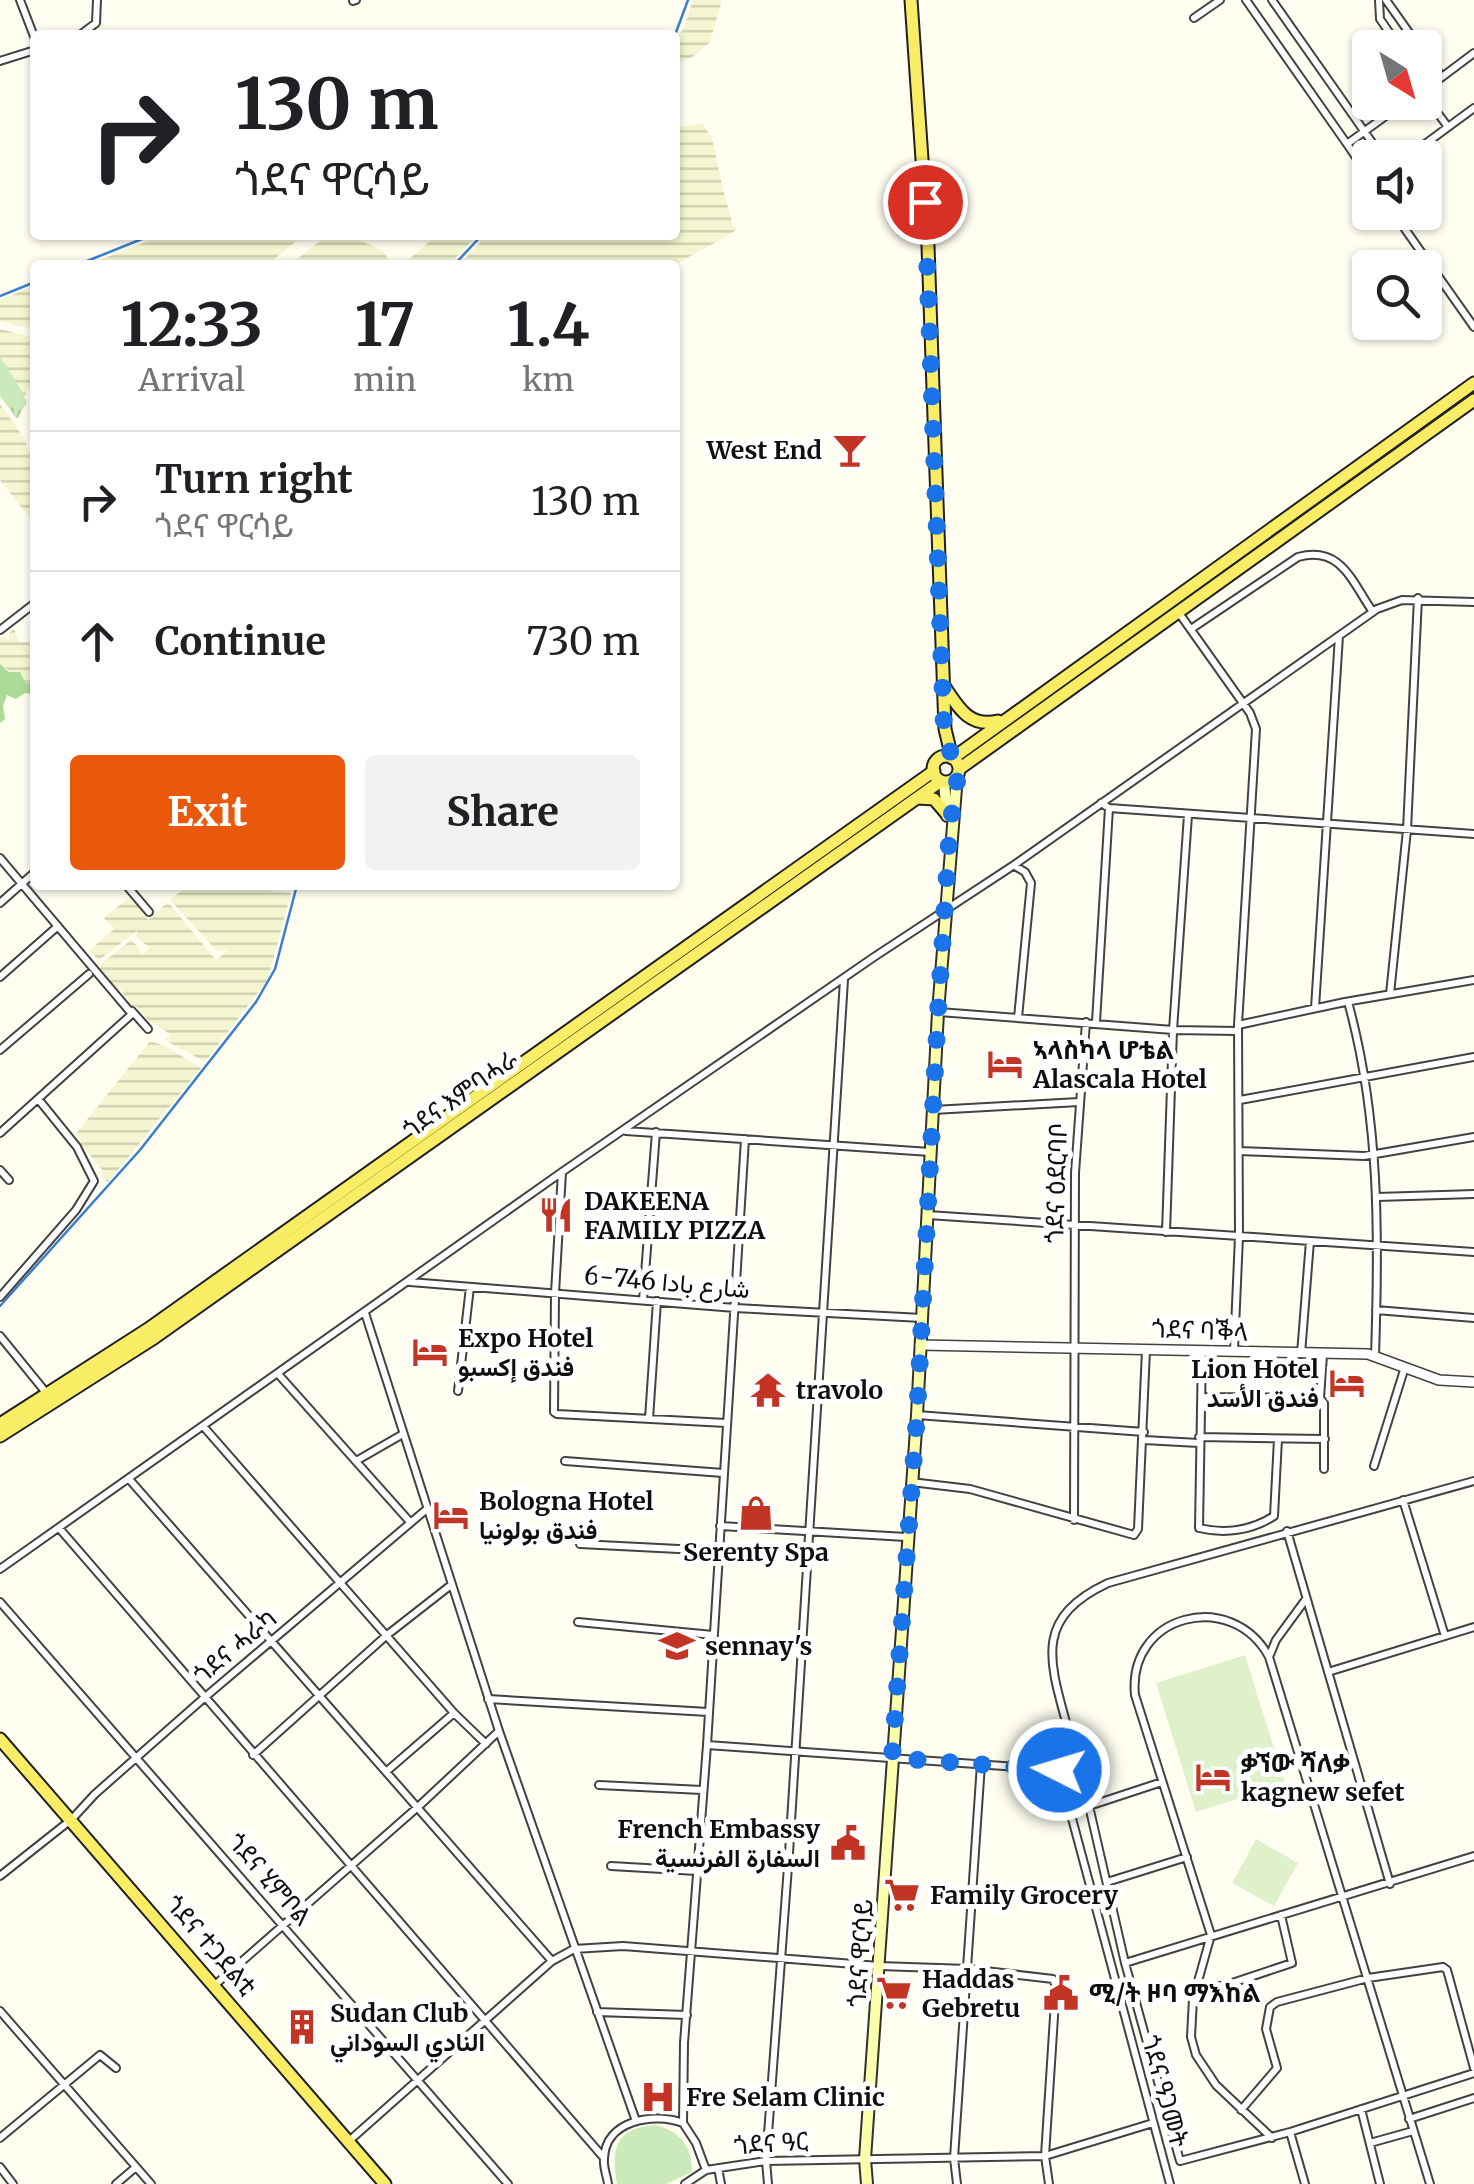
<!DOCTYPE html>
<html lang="en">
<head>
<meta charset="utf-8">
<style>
  body { margin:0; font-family:Merriweather,Vazirmatn,"Noto Sans Ethiopic",serif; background:#f2f2f2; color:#202124; height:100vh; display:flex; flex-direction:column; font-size:38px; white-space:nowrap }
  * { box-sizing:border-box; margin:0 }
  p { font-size:32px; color:#757577 }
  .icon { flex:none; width:55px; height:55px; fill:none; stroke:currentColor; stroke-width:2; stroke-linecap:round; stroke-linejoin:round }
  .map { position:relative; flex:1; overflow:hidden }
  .sheet { position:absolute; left:30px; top:260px; width:650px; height:630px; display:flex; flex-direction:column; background:#fff; border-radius:10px; box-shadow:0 2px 8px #0004 }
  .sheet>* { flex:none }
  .banner { position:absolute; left:30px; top:30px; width:650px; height:210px; border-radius:10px; box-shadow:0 2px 8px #0004; background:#fff; color:#202124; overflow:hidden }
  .needle { width:65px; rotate:143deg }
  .tools { position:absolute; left:1352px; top:30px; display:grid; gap:20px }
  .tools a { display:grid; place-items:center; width:90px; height:90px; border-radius:10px; background:#fff; box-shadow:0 2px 8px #0004; font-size:50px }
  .pin { position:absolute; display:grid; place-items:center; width:85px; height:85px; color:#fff; margin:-42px; border:5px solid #fff; border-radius:50%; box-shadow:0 2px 10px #0007 }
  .me { position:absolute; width:110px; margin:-55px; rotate:275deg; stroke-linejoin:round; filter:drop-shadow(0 0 8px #0008) }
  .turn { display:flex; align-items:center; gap:35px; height:210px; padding:0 40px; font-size:45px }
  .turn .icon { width:130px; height:130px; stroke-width:2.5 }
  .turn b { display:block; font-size:70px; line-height:85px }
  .eta { display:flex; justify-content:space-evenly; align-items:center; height:170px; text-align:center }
  .eta b { font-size:60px; font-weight:700; line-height:70px }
  .primary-button { display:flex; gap:20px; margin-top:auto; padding:20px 40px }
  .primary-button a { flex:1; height:115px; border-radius:10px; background:#ea580c; color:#fff; font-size:40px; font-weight:700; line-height:115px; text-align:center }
  .primary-button a+a { background:#f2f2f2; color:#202124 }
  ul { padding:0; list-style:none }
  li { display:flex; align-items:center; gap:30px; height:140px; padding:0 40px; border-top:2px solid #e0e0e0 }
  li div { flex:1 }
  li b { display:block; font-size:38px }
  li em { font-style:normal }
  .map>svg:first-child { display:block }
  .farmland { fill:url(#farmland-rules) }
  .grass { fill:url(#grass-tufts) }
  .forest { fill:url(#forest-firs) }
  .park { fill:#cbeab9 }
  .pitch { fill:#def1cb }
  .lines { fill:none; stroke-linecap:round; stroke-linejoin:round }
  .stream { stroke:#3b7dcf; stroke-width:2.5 }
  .minor-casing { stroke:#424242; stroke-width:10 }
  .tertiary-casing { stroke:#424242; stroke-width:12 }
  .secondary-casing { stroke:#313131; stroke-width:14 }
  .primary-casing { stroke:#202020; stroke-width:15 }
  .minor { stroke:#fff; stroke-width:6 }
  .tertiary { stroke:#fff; stroke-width:9 }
  .secondary { stroke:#fbffac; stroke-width:10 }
  .primary { stroke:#faed66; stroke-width:11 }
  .route { stroke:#1a73e8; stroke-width:18; stroke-dasharray:0 32.4 }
  .labels { text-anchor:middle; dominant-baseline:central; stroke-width:10; stroke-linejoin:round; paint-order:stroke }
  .poi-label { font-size:25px; font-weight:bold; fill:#0f0f0f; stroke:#fff; text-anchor:start }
  .street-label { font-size:25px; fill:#0f0f0f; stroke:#fff }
</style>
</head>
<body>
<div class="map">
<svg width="1474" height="2184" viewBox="0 0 1474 2184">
  <defs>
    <pattern id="farmland-rules" width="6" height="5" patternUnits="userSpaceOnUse" patternTransform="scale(2.5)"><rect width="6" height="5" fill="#f3f6d0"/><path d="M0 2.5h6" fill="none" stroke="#cfd2b1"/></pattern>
    <pattern id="grass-tufts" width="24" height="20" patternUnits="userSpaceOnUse" patternTransform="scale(2.5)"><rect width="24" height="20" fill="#cbeab9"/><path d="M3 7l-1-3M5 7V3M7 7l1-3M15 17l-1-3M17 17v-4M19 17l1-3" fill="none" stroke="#adc89e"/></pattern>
    <pattern id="forest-firs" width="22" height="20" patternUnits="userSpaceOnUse" patternTransform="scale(2.5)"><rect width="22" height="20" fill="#acdb98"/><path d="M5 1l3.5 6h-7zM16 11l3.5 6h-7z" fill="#93bb82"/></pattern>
  </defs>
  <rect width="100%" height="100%" fill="#fffef1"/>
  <path class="farmland" d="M693 0H722L710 42 694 56 675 65V40L684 28Z
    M702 123 712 138 722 185 733 226 737 229 729 235 674 265H459L487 235H675V128Z
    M164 235H304L267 265H87Z
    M341 235H349L383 251 392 265H290L321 240Z
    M437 235H477L449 265H408L407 261Z
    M35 285V330L0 321V300Z
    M0 329 35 338V385L27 389 25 397 0 357Z
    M0 404 25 439 29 454 35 456V518L28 516 0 480Z
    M14 629 19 642H35V680L27 684 0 664V641L4 637 9 640V633Z
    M188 885H269L271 891 291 893 268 979 205 1062 165 1040 170 1034 148 1020 136 1006 132 1007 121 990H117L100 968 101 964 131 940 138 947 140 954 146 952 149 947 136 937 137 931 99 960 89 951 114 929 104 918 127 899 133 900 148 920 168 902 216 960 228 951 216 950 170 900Z
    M150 1041 167 1047 201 1068 108 1182 101 1178 103 1171 83 1146 81 1150V1139L75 1135Z"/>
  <path class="grass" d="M0 357C9 372 20 386 27 402L17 419 0 396Z"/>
  <path class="forest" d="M0 664 9 672H20L26 684 35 680V695L25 693 16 699 7 695 3 706 5 719 0 723Z"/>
  <path class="park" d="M655 2125C680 2131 692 2146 692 2172L666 2184H617C611 2150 614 2128 655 2125Z"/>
  <path class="pitch" d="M1245 1655 1285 1784 1196 1812 1156 1683Z
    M1256 1839 1298 1863 1274 1906 1232 1883Z"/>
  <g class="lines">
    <path class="stream" d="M675 35 688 0
      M77 265 152 235
      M454 265 482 235
      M0 296 35 282
      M0 1306 140 1150 256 1002 275 969 297 885"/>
    <defs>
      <path id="minor" d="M20 0 35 39
        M1246 0 1347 144
        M1272 0 1383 158
        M1379 0 1380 19 1400 48
        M1386 0 1420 48
        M353 1 356 0
        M1194 18 1220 0
        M80 35 96 23 97 0
        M1425 54 1442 77 1427 87
        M0 61 35 50
        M1442 77 1474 53
        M1425 96 1448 127
        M1406 158 1474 108
        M1370 178 1347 144 1405 102
        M1393 212 1474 327
        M1179 613 1250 713 1256 729 1238 1025 1239 1237 1234 1350
        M1191 629 1298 557C1341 545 1352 582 1373 612
        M0 630 35 603
        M1101 803 1109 808 1474 834
        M0 858 132 1014 0 1133
        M1015 866 1025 872 1031 883 1018 1018
        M126 885 149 912
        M0 903 35 872
        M0 977 58 926
        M1390 994 1407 830 1418 598
        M1348 1002C1380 1118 1379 1237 1375 1356
        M1315 1008 1339 636
        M132 1011 148 1029
        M939 1012 1173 1030 1238 1031
        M1096 1022 1109 808
        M1238 1025 1345 1002 1474 980
        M0 1050 89 974
        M1240 1100 1474 1057
        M933 1110 1079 1102
        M626 1131 930 1152
        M1239 1151 1364 1156 1474 1137
        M0 1170 9 1180
        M562 1172 555 1293 554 1412 557 1414 726 1423
        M1377 1197 1474 1194
        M928 1215 1474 1252
        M1166 1232 1173 1030 1188 815
        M410 1282 735 1308 922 1318
        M0 1297 76 1210 94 1181 77 1147 39 1100
        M643 1300 656 1132
        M1376 1310 1474 1318
        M365 1313 499 1731 636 2121
        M0 1336 48 1395
        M1202 1350 1199 1528C1224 1534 1251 1531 1274 1516L1278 1439
        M1301 1354 1310 1241
        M1323 1355 1320 1398 1324 1403V1469
        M279 1375 410 1522
        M458 1391 470 1287
        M1202 1397 1320 1398
        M917 1415 1144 1432
        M649 1419 657 1301
        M203 1426 454 1713 486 1744
        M1199 1437 1325 1439
        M1144 1440 1199 1443
        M356 1461 403 1434
        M565 1461 723 1473
        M1374 1466 1405 1367
        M129 1479 552 1961
        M911 1482 970 1489 1134 1535 1138 1529 1146 1350
        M1403 1500 1445 1636
        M1074 1520 1075 1173 1086 1022
        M720 1526 906 1537
        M59 1528 604 2158
        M1287 1531 1390 1884
        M580 1544 718 1551
        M0 1569 562 1172 874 957 1014 865 1377 609 1402 600 1474 602
        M0 1602 508 2184
        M578 1622 713 1635
        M1269 1657 1276 1640 1306 1599
        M1328 1672 1474 1627
        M488 1699 708 1712
        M707 1745 1059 1770 1170 2184
        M253 1755 387 1635 451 1585
        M387 1771 454 1713
        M1162 1782 1089 1806 1125 1963 1474 1856
        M599 1785 702 1790
        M1089 1806C1081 1778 1073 1750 1066 1722 1048 1657 1036 1617 1108 1583L1474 1481
        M611 1866 697 1871
        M0 1876 72 1819 95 1794 204 1698 428 1508
        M1107 1882 1187 1857
        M1125 1963 1180 2161 1290 2132 1474 2073
        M216 1984 419 1806 499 1731
        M1195 1991 1226 1985 1292 1963 1281 1915
        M0 2011 151 2184
        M597 2012 687 2015
        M1361 2109 1380 2184
        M1241 2110 1277 2068 1266 2029 1270 2007 1277 2002 1368 1978 1443 1967 1447 1970 1474 2068
        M1409 2119 1474 2098
        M683 2123 684 2043 707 1745 745 1139
        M1290 2132 1305 2184
        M0 2138 100 2055 116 2068
        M1272 2138 1216 2085 1196 2055 1191 2037 1193 1999 1211 1935 1135 1695C1127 1614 1232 1588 1269 1657L1430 2184
        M349 2141 552 1961 574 1949 623 1946 879 1966 968 1969 1053 1979 1056 1986 1045 2156 1049 2184
        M1370 2143 1413 2131
        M0 2167 13 2184
        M718 2168 721 2184
        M116 2184 136 2167
        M608 2184C607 2176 603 2167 604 2159 605 2120 654 2112 683 2123L696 2143 706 2170
        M685 2184 706 2170 766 2161 1045 2156 1153 2123
        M768 2184 766 2161 789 1853 844 980
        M957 2184 954 2158 981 1764"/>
      <path id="tertiary" d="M920 1345 1368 1354 1439 1380 1474 1382"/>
      <path id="secondary" d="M944 782 947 816
        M867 2184 865 2159 917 1415 938 1012 957 776"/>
      <path id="primary" d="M911 0 928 246 945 729 952 758
        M944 686C958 707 969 728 998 721
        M933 769a13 13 0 1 1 26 0a13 13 0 1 1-26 0Z
        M953 758 1474 383
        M959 769 1474 400
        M918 798 934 799 946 813
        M0 1424 148 1329 934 771
        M0 1436 154 1338 941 781
        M0 1739 385 2184"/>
    </defs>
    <use href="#minor" class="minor-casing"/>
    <use href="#tertiary" class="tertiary-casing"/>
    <use href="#secondary" class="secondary-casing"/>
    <use href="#primary" class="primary-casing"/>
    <use href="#minor" class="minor"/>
    <use href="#tertiary" class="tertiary"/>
    <use href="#secondary" class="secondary"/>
    <use href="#primary" class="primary"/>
  </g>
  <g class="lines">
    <path class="route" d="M925 202 944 729 952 758 959 769 950 826 938 1012 917 1415 892 1758 1059 1770"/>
  </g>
  <defs>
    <symbol id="bar-bare" viewBox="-9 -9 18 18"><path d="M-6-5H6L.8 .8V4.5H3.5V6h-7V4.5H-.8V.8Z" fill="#c23524" stroke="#fff" stroke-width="2.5" paint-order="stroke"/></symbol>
    <symbol id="hotel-bare" viewBox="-9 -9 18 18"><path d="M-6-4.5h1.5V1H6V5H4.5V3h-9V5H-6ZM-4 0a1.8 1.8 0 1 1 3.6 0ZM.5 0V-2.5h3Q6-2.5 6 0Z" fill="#c23524" stroke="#fff" stroke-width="2.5" paint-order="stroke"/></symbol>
    <symbol id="restaurant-bare" viewBox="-9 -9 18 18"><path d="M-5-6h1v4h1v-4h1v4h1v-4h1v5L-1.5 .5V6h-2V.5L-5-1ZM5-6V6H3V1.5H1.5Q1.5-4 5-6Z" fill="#c23524" stroke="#fff" stroke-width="2.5" paint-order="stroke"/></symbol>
    <symbol id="temple-bare" viewBox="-9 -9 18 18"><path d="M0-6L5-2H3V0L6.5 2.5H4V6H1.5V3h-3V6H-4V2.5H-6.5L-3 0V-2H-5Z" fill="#c23524" stroke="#fff" stroke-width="2.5" paint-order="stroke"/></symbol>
    <symbol id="shop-bare" viewBox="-9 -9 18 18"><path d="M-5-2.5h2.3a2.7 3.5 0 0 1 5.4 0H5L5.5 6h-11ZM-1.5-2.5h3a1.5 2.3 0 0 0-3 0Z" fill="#c23524" stroke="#fff" stroke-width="2.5" paint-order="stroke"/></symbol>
    <symbol id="school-bare" viewBox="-9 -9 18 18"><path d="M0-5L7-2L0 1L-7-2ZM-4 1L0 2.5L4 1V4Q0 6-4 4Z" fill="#c23524" stroke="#fff" stroke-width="2.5" paint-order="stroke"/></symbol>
    <symbol id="civic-bare" viewBox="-9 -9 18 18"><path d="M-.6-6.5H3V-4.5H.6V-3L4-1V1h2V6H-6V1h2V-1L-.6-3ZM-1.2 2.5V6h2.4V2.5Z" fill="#c23524" stroke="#fff" stroke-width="2.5" paint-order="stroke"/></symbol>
    <symbol id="supermarket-bare" viewBox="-9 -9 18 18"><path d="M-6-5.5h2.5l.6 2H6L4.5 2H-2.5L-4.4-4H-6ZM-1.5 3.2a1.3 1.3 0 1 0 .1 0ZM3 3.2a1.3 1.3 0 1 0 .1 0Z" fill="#c23524" stroke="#fff" stroke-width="2.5" paint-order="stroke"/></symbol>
    <symbol id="building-bare" viewBox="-9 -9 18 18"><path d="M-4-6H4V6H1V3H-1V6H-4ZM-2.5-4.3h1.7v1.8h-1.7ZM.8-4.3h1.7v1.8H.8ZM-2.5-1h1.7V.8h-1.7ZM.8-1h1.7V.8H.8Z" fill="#c23524" stroke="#fff" stroke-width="2.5" paint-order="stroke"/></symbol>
    <symbol id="hospital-bare" viewBox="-9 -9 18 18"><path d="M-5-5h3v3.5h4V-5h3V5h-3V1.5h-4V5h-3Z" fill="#c23524" stroke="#fff" stroke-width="2.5" paint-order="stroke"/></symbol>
  </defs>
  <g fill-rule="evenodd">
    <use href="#bar-bare" x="825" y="425" width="50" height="50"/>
    <use href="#hotel-bare" x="980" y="1039" width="50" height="50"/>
    <use href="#restaurant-bare" x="531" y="1190" width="50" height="50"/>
    <use href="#hotel-bare" x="405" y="1327" width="50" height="50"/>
    <use href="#hotel-bare" x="1322" y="1358" width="50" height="50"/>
    <use href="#temple-bare" x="743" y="1365" width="50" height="50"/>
    <use href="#shop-bare" x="731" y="1488" width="50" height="50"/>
    <use href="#hotel-bare" x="426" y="1490" width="50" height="50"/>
    <use href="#school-bare" x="652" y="1621" width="50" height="50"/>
    <use href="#hotel-bare" x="1188" y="1752" width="50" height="50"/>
    <use href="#civic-bare" x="823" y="1818" width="50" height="50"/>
    <use href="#supermarket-bare" x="877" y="1870" width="50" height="50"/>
    <use href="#supermarket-bare" x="869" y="1968" width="50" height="50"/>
    <use href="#civic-bare" x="1036" y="1968" width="50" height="50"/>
    <use href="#building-bare" x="277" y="2002" width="50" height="50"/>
    <use href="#hospital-bare" x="633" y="2072" width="50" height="50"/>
  </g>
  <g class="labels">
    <g class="poi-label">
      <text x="822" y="450" text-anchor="end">West End</text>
      <text x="1033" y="1050">ኣላስካላ ሆቴል<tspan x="1033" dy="29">Alascala Hotel</tspan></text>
      <text x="584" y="1201">DAKEENA<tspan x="584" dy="29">FAMILY PIZZA</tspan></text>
      <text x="458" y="1338">Expo Hotel<tspan x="458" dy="29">فندق إكسبو</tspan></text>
      <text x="1319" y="1369" text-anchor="end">Lion Hotel<tspan x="1319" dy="29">فندق الأسد</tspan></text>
      <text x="796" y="1390">travolo</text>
      <text x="479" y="1501">Bologna Hotel<tspan x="479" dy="29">فندق بولونيا</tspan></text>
      <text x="756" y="1552" text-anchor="middle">Serenty Spa</text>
      <text x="705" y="1646">sennay's</text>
      <text x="1241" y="1763">ቃኘው ሻለቃ<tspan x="1241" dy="29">kagnew sefet</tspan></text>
      <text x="820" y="1829" text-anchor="end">French Embassy<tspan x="820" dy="29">السفارة الفرنسية</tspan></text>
      <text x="930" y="1895">Family Grocery</text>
      <text x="922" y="1979">Haddas<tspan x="922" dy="29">Gebretu</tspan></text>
      <text x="1089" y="1993">ሚ/ት ዞባ ማእከል</text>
      <text x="330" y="2013">Sudan Club<tspan x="330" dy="29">النادي السوداني</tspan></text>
      <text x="686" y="2097">Fre Selam Clinic</text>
    </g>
    <g class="street-label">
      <text transform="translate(460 1094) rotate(-35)">ጎደና እምባሓራ</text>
      <text transform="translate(1056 1183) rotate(-88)">ጎደና ዕደርባቦ</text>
      <text transform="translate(667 1282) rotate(5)">شارع بادا 746-6</text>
      <text transform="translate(1200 1330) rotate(2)">ጎደና ባቕላ</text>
      <text transform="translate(235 1646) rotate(-40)">ጎደና ሓራካ</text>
      <text transform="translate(270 1879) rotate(49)">ጎደና ሂምቦል</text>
      <text transform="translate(211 1945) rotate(49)">ጎደና ተጋደልቲ</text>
      <text transform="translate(860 1953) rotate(-86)">ጎደና ዋርሳይ</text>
      <text transform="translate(1165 2091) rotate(75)">ጎደና ዓጋመት</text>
      <text transform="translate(771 2143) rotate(-4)">ጎደና ዓር</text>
    </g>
  </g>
</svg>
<div class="tools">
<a><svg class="needle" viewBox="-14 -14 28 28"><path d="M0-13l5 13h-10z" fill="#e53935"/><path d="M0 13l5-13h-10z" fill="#757577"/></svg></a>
<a><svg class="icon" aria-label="sound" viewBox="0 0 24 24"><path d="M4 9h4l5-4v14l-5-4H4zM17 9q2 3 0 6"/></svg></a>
<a><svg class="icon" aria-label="search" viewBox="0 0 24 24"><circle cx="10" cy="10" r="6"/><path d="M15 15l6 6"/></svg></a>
</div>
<div class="pin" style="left:925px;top:202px;background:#d93025"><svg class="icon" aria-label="arrive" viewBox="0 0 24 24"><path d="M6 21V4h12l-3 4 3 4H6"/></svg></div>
<svg class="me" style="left:1059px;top:1770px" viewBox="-20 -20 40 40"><circle r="17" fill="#1a73e8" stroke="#fff" stroke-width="3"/><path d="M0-11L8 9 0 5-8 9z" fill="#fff"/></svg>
<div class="banner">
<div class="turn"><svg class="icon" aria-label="right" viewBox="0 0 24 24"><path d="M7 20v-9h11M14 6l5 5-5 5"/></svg><div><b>130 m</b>ጎደና ዋርሳይ</div></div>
</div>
<section class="sheet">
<div class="eta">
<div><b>12:33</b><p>Arrival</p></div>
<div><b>17</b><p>min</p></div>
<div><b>1.4</b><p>km</p></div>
</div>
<ul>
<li><svg class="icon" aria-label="right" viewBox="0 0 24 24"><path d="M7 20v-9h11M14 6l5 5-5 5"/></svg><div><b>Turn right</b><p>ጎደና ዋርሳይ</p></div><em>130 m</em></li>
<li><svg class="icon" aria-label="ahead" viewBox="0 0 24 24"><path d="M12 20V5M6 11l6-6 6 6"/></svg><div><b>Continue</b></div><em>730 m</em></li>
</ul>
<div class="primary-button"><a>Exit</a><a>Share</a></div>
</section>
</div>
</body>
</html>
